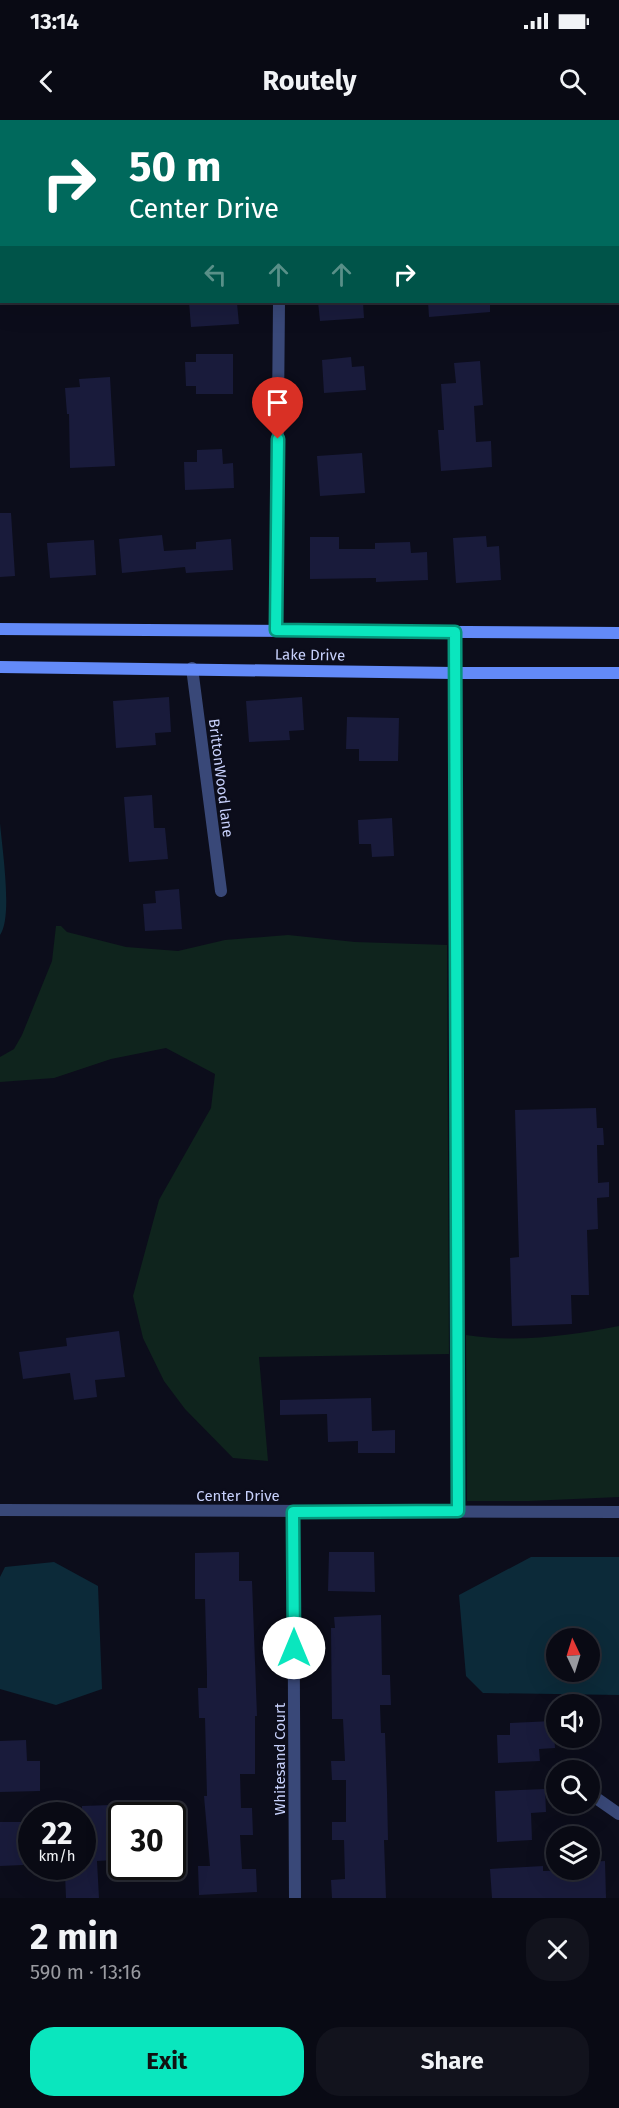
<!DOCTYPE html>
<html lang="en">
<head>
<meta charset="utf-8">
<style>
  body { margin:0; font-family:"Fira Sans",sans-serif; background:#12131d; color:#f1f3f6; height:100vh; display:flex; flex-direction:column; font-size:22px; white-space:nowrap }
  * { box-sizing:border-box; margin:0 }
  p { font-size:20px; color:#999aa0 }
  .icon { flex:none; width:33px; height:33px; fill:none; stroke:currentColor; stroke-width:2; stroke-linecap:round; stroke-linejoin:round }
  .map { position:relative; height:1778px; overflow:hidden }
  .details { display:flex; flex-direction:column; background:#090a14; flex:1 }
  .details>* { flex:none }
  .guide { position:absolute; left:0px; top:0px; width:620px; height:183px; box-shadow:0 6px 24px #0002,0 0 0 2px #292b34; background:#00695c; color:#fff; overflow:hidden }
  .needle { width:39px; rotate:356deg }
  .fabs { position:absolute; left:546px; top:1508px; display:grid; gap:12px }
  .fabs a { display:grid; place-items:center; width:54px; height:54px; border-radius:50%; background:#090a14; box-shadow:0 6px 24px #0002,0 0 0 2px #292b34; font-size:30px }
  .speed { position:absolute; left:18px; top:1682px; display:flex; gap:12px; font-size:30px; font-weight:700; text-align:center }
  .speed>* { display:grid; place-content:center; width:78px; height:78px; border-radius:50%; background:#090a14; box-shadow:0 6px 24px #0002,0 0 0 2px #292b34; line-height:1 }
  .speed small { font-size:15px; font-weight:400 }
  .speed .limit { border:3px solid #111; border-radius:9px; background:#fff; color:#111 }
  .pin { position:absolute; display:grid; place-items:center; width:51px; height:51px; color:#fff; margin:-62px -26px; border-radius:50% 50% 50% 0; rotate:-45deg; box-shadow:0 0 6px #0007 }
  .pin .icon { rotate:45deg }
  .me { position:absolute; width:66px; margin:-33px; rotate:0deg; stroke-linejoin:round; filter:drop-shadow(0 0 4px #0008) }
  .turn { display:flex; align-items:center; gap:21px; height:126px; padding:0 30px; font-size:27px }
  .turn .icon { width:78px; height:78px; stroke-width:2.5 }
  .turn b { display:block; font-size:42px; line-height:51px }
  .lanes { display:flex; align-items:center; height:57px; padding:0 30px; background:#0003; justify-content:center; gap:30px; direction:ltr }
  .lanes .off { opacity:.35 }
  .round { display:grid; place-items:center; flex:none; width:63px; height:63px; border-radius:24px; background:#12131d }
  .summary { display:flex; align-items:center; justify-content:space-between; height:102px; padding:0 30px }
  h1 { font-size:36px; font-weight:700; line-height:45px }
  .action { display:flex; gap:12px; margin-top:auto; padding:12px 30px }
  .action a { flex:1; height:69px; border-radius:24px; background:#0ae6be; color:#111; font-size:24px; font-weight:700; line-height:69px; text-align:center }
  .action a+a { background:#12131d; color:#f1f3f6 }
  .status { display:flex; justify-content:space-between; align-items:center; height:42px; padding:0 30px; background:#090a14; direction:ltr }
  .status svg { height:16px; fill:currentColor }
  header { display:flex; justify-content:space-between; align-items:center; height:78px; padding:0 30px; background:#090a14; font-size:27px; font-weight:700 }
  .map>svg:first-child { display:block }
  .green { fill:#0f241d }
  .water { fill:#0c2a39; fill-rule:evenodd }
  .building { fill:#191b3b }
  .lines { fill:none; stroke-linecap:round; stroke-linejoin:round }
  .minor { stroke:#394878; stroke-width:12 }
  .secondary { stroke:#638af8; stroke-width:12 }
  .route-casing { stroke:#06967c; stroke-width:15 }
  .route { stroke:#0ae6be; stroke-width:10 }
  .labels { text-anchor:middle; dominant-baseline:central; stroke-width:4.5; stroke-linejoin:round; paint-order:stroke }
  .street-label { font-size:15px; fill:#c8d1fc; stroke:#0c0d1b }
</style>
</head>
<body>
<div class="status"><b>13:14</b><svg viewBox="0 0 49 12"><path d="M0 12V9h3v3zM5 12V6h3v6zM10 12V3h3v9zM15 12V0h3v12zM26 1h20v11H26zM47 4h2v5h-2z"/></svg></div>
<header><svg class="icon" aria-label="back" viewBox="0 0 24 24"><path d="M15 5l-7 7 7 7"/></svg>Routely<svg class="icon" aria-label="search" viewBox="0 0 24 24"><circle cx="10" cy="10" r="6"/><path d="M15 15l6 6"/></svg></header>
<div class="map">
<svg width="619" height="1778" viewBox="0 0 619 1778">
  <rect width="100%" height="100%" fill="#0c0d1b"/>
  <path class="green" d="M56 806H61L67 812 126 827 178 831 225 820 288 815 355 822 447 825 449 1234 259 1237 268 1341 233 1338 185 1289 164 1261 143 1218 133 1176 159 1080 211 988 215 954 166 928 111 939 54 958 0 962V937L14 929 22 915 52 841Z
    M619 1206V1377L529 1381H467L466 1215C517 1223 569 1216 619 1206Z"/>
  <path class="water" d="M0 703C2 727 13 798 0 815Z
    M531 1437H619V1575L483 1573 466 1556 459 1475ZM556 1518H590V1551H556Z
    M54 1442 98 1466 102 1569 56 1585 0 1569V1457L5 1447Z"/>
  <path class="building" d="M189 182 237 183 239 204 191 207Z
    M318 182H363L364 198 320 201Z
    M428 182H490V192L429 197Z
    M196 234H233V274H196V266H186L185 242H196Z
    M351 237 352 247 364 246 366 270 324 273 322 240Z
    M480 241 483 285 474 286 476 322 491 321 492 347 441 351 438 310H444L441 264 456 263 454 243Z
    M110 257 115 346 70 348 69 294H67L65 268 80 267 79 259Z
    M222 329 223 344 233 343 234 368 185 370 184 342H197V330Z
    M362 333 365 373 320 376 317 336Z
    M0 393H11L15 456 0 457Z
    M162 415 164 431 196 429V422L231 419 233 450 186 453 185 447 122 453 119 419Z
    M486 416 487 427 499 426 501 460 456 463 453 418Z
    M310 417H339V429H375V423L410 422 411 433 427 432 428 460 376 462V458L310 459Z
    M94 420 96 455 50 458 47 423Z
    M169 577 171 612 155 613 156 625 116 628 113 581Z
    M302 577 304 610 289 611 290 620 249 622 246 581Z
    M347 597 399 598 398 641H359V629H346Z
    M152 675 154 708H165L168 739 129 742 124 677Z
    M392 698 394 736 372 737 371 724H359L358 700Z
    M179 769 182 809 145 811 143 784 156 783 155 771Z
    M596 988 597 1008H603L604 1025H597L598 1063 609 1062V1077L597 1078 598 1109 587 1110 589 1175H571L572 1204 512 1206 510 1138 519 1137 515 990Z
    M119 1211 125 1257 95 1260 97 1277 74 1280 70 1253 23 1259 19 1232 67 1226 66 1218Z
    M371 1278 372 1311 395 1310V1333H358V1321L328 1322 327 1294 280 1295V1280Z
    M239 1432V1461H252L257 1596H255V1654H240L241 1688H252L253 1715H240L242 1749H256L257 1772 199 1775 198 1746H210L204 1676H207L205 1598H199L198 1568H207V1555L205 1479H195V1433Z
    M329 1432H374L375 1472 328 1471Z
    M381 1495 382 1555H390L391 1585H380L381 1613H385L387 1672 388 1720H384L386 1778H332L331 1760 345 1759 344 1720H332V1702H346V1660H332L331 1641H345L343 1599H332L331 1508H335L334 1497Z
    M553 1601 555 1628 539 1629 540 1641 498 1643 497 1615H510V1603Z
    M26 1620 27 1641H40V1671L0 1672V1621Z
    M545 1669 546 1692 531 1693 532 1720 497 1722 495 1671Z
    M111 1685 113 1740 97 1741 99 1778H66L65 1754 82 1753V1686Z
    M0 1702H21L23 1745 0 1746Z
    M605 1741 606 1778H492L490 1749 543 1746V1751L581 1750 590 1749V1742Z"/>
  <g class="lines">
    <path class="minor" d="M0 120H2
      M276 510 279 182
      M455 512 458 1391
      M192 548 221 771
      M0 1390 619 1392
      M293 1392 295 1778
      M596 1678 619 1694"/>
    <path class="secondary" d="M0 509 619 513
      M0 547 454 553H619"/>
  </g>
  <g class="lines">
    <defs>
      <path id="route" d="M278 319 276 510 455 512 458 1391 293 1392 294 1528"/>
    </defs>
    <use href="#route" class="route-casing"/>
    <use href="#route" class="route"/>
  </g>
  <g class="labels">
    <g class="street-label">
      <text transform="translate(310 535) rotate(1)">Lake Drive</text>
      <text transform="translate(221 658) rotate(83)">BrittonWood lane</text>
      <text x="238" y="1376">Center Drive</text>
      <text transform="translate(280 1639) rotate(-90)">Whitesand Court</text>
    </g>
  </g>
</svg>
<div class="fabs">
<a><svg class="needle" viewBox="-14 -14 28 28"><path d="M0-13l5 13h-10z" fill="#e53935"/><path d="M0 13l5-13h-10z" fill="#999aa0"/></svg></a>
<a><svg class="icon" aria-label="sound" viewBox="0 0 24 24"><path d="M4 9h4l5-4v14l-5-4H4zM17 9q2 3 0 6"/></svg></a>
<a><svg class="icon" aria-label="search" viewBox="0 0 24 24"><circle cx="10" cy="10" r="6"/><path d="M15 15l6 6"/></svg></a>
<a><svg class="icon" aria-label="layers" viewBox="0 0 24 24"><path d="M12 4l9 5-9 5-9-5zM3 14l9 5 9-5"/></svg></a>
</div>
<div class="speed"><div>22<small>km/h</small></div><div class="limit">30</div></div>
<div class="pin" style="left:278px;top:319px;background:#d93025"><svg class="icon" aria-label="arrive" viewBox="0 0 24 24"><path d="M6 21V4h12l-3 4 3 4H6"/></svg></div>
<svg class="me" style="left:294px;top:1528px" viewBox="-20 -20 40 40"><circle r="19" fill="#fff"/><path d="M0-13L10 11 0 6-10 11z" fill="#0ae6be"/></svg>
<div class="guide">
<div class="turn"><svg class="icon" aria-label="right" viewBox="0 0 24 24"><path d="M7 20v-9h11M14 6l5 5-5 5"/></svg><div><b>50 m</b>Center Drive</div></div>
<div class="lanes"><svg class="icon off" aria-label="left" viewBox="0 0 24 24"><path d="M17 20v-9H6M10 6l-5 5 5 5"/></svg><svg class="icon off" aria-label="ahead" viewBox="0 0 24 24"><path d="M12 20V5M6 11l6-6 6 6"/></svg><svg class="icon off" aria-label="ahead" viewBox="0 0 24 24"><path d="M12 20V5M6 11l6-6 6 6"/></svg><svg class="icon" aria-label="right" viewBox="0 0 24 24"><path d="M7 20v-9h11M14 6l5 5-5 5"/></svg></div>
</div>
</div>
<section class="details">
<div class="summary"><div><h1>2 min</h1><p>590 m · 13:16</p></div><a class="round"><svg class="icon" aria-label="close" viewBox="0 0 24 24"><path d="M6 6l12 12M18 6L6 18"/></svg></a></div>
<div class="action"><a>Exit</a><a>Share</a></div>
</section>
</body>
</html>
